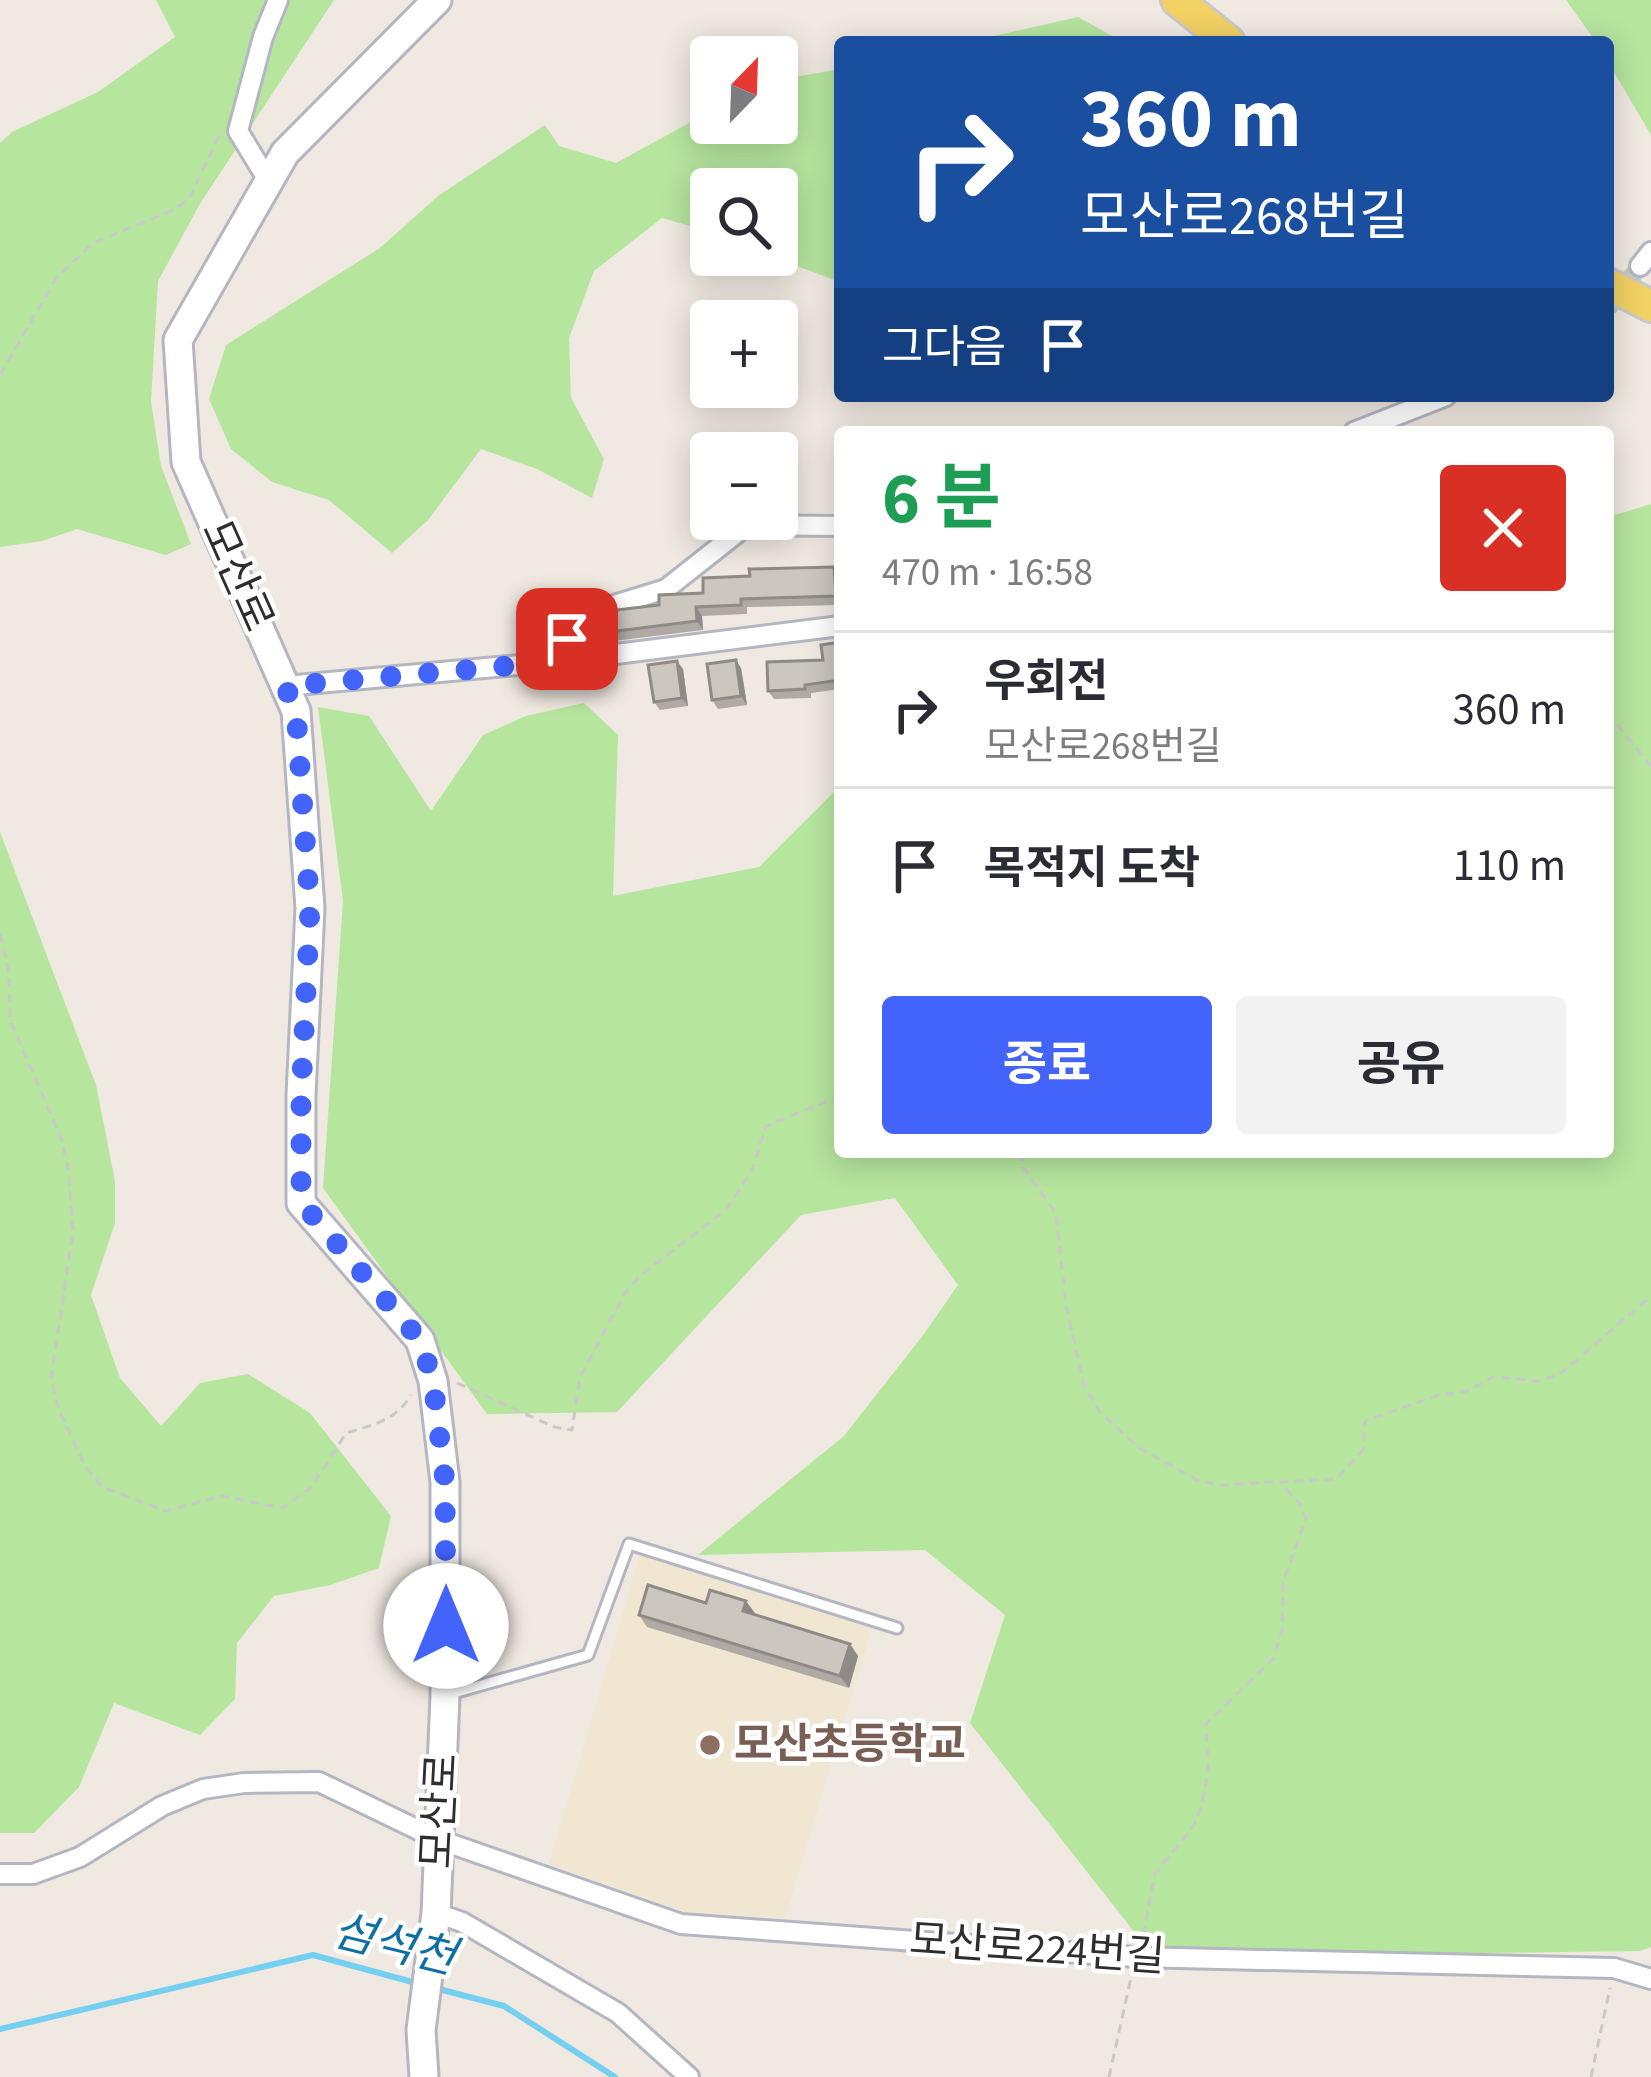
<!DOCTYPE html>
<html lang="ko">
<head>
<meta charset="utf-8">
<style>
  body { margin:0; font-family:"Source Sans 3","Noto Sans KR",sans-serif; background:#f2f2f3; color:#2b2b33; height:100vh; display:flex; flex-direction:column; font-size:45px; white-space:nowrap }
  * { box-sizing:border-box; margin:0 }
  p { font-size:39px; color:#7c7c81 }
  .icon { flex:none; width:66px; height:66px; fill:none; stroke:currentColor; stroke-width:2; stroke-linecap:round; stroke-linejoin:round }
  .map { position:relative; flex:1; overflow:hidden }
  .sheet { position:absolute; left:834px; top:426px; width:780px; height:732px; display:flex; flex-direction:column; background:#fff; border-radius:12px; box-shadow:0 6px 30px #0003 }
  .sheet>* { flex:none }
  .hud { position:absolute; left:834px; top:36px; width:780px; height:366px; border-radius:12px; box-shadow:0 6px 30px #0003; background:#1a4fa0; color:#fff; overflow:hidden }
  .needle { width:78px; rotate:23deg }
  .fabs { position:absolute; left:690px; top:36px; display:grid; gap:24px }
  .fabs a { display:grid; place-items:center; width:108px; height:108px; border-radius:12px; background:#fff; box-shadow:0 6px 30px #0003; font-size:60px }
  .pin { position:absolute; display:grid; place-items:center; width:102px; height:102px; color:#fff; margin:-51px; border-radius:24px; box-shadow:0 6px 18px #0006 }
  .me { position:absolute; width:132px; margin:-66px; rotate:0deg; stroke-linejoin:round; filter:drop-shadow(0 0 9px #0008) }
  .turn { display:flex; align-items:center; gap:42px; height:252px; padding:0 48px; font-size:54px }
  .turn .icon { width:156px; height:156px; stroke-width:2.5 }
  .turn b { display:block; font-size:84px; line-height:102px }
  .then { display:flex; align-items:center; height:114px; padding:0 48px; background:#0003; gap:24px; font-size:45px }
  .round { display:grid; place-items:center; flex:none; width:126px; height:126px; border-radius:12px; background:#f2f2f3 }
  .overview { display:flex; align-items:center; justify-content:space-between; height:204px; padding:0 48px }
  h1 { font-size:72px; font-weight:700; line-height:90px; color:#1e9e55 }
  .primary-button { display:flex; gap:24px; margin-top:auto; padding:24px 48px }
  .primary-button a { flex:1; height:138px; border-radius:12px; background:#4264fb; color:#fff; font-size:48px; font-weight:700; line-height:138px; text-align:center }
  .primary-button a+a { background:#f2f2f3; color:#2b2b33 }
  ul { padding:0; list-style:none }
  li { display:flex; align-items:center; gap:36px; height:156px; padding:0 48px; border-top:3px solid #e1e1e2 }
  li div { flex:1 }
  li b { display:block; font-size:45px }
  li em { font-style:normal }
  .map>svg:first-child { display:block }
  .education { fill:#f0e6d1 }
  .green { fill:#b6e59e }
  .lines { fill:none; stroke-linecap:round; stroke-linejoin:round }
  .stream { stroke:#75cff0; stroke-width:6 }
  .street-tunnel { stroke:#c8c4bd; stroke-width:18; stroke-dasharray:18 9; stroke-linecap:butt }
  .lane-casing { stroke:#b4b7c1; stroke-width:15 }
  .street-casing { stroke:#b4b7c1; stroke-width:24 }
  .secondary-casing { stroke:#b4b7c1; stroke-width:33 }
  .primary-casing { stroke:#c9c9c9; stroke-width:36 }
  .path { stroke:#c9c9c9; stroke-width:3; stroke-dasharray:9 6; stroke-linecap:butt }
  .lane { stroke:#fff; stroke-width:9 }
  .street { stroke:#fff; stroke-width:18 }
  .secondary { stroke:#fff; stroke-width:27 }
  .primary { stroke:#f2d163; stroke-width:30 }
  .wall { fill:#afaba4 }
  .shaded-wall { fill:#8e8b86 }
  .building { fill:#cbc7bf; stroke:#8e8b86; stroke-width:3 }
  .route { stroke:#4264fb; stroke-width:21; stroke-dasharray:0 37.8 }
  .education-dot { fill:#8d6e63; stroke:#fff; stroke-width:4.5 }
  .labels { text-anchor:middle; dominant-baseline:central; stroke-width:9; stroke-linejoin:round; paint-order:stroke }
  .street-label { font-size:42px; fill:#2e2e2e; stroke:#fff }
  .education-label { font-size:42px; font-weight:bold; fill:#785e54; stroke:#fff; text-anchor:start }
  .water-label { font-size:45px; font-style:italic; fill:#0d6fa3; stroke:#fff }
</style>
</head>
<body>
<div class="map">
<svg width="1651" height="2077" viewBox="0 0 1651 2077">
  <rect width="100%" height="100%" fill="#efe9e1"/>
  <path class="education" d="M641 1551 873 1625 785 1918 686 1912 549 1864Z"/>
  <path class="green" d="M156 0H334L201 202 158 281 151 402 161 466 191 544 166 555 77 529 42 541 0 547V143L12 132 98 92 175 37Z
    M1566 0H1651V135L1608 62V42H1596Z
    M1078 17 1123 42H967Z
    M840 69V282L767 255H777V189H711V232L662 218 594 271 569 338 571 398 604 459 592 498 537 469 481 449 428 520 392 553 329 500 272 482 231 449 209 399 226 345 380 248 438 196 545 125 559 146 616 163 711 111V123H777V80Z
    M1651 504V1947L1640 1951 1154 1957 970 1723 1005 1615 925 1550 698 1555 844 1436 924 1334 958 1285 895 1198 801 1215 617 1412 487 1414 323 1188 343 901 318 707 369 716 431 811 483 735 526 716 584 703 618 735 613 896 759 867 837 789 840 791V1152H1608V517Z
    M0 832 96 1085 115 1181V1223L91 1295 120 1378 161 1426 200 1383 248 1374 310 1413 391 1516 379 1568 330 1585 274 1596 237 1643 235 1699 200 1735 114 1703 79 1787 34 1833H0Z"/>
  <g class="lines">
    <path class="stream" d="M435 1988 504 2006 615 2077
      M0 2029 313 1955 416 1983"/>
    <path class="street-tunnel" d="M1608 308 1640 266"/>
    <defs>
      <path id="lane" d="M450 1694 588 1655 629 1544 897 1628"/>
      <path id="street" d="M269 182 238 131 263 37 278 0
        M1640 266 1651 252
        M1354 432 1446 396
        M552 662 840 626
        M285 686 552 662 581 615 666 589 747 525 840 526
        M0 1874H33L80 1857 162 1806 203 1789 244 1783 319 1782 437 1839 681 1924 1135 1957 1614 1968 1651 1979
        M436 1913 462 1922 618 2013 689 2077"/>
      <path id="secondary" d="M424 2077 421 2030 436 1913 445 1696V1482L433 1381 420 1340 301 1203V1095L310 908 296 711 186 462 178 340 285 153 437 0"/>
      <path id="primary" d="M1177 0 1229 42
        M1608 284 1651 306"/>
    </defs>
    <use href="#lane" class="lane-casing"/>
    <use href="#street" class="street-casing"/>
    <use href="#secondary" class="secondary-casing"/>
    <use href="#primary" class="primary-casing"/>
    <path class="path" d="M0 375 57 277 93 243 173 210 189 199 219 136
      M1608 713 1651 766
      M0 934 9 974 10 1020 61 1138 68 1166 73 1231 51 1379 59 1410 85 1466 102 1487 166 1511 221 1496 282 1508 311 1488 346 1433C372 1425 396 1421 411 1395
      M1021 1152 1023 1167 1056 1214 1066 1305 1085 1388 1100 1412 1139 1448 1199 1481 1222 1485 1336 1479 1363 1450 1365 1421 1439 1395 1467 1391 1493 1377 1538 1381 1560 1374 1651 1296
      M457 1383 554 1427 572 1430 580 1377 625 1293 641 1275 727 1209 752 1170 766 1126 840 1096
      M1143 1935 1155 1874 1193 1827 1202 1805 1208 1772 1206 1724 1274 1658 1282 1630 1283 1582 1306 1518 1300 1504 1281 1484
      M1109 2077 1132 1973
      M1591 2077 1610 1988"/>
    <use href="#lane" class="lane"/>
    <use href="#street" class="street"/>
    <use href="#secondary" class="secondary"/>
    <use href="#primary" class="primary"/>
  </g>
  <path class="wall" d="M834 567 840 575V605L747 607V614L702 616 703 630 614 641 609 632 659 605 703 593 750 576Z
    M840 642V689L811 693V698L774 699 768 691 823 660Z
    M741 668 747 705 718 709 712 700Z
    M683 669 688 706 660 710 654 702Z
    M746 1601 754 1614 850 1644 858 1656 849 1688 647 1627 639 1615Z"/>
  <path class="shaded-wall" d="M834 567 840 575V602L836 596Z
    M696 607 702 616 703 630 697 621Z
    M736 660 741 668 747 705 741 696Z
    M677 661 683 669 688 706 682 698Z
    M746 1601 755 1613 752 1623 743 1611Z
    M850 1644 858 1656 849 1688 840 1676Z"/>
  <path class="building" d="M834 567 836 596 741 599V605L696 607 697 621 609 632 608 611 659 605V595L703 593V578L750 576 749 569Z
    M840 642V680L805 685V689L768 691 767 662 823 660 821 645Z
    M736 660 741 696 712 700 707 664Z
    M677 661 682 698 654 702 648 665Z
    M648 1585 706 1603 710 1590 746 1601 743 1611 850 1644 840 1676 639 1615Z"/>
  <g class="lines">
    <path class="route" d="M446 1626 445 1482 433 1381 420 1340 301 1202V1095L310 908 296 711 285 686 552 662 567 639"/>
  </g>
  <circle class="education-dot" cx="710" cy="1745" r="12"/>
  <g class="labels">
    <g class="street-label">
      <text transform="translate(237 576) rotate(66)">모산로</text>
      <text transform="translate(440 1811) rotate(-87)">모산로</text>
      <text transform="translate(1037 1949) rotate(4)">모산로224번길</text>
    </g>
    <g class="education-label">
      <text x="734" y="1745">모산초등학교</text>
    </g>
    <g class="water-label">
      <text transform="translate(394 1945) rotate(14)">섬석천</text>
    </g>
  </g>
</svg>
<div class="fabs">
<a><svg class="needle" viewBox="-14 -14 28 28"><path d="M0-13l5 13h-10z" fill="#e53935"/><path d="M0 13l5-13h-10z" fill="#7c7c81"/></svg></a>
<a><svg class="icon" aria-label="search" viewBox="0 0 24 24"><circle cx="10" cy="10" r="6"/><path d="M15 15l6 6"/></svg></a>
<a>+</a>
<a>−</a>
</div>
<div class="pin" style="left:567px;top:639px;background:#d93025"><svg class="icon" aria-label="arrive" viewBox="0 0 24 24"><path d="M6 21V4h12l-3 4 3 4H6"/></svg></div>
<svg class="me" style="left:446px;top:1626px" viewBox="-20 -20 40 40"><circle r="19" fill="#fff"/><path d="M0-13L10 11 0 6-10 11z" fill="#4264fb"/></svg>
<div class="hud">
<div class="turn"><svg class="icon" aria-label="right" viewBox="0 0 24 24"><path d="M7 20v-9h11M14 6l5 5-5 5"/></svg><div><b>360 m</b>모산로268번길</div></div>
<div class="then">그다음<svg class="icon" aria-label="arrive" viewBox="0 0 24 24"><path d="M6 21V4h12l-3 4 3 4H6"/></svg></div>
</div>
<section class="sheet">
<div class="overview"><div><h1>6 분</h1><p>470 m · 16:58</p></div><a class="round" style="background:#d93025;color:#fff"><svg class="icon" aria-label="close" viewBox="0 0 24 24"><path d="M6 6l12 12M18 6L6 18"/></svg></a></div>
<ul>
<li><svg class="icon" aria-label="right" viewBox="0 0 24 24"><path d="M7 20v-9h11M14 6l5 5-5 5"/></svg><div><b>우회전</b><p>모산로268번길</p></div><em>360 m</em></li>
<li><svg class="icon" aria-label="arrive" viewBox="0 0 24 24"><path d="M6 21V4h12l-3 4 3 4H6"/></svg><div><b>목적지 도착</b></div><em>110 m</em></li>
</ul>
<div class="primary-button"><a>종료</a><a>공유</a></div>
</section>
</div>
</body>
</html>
